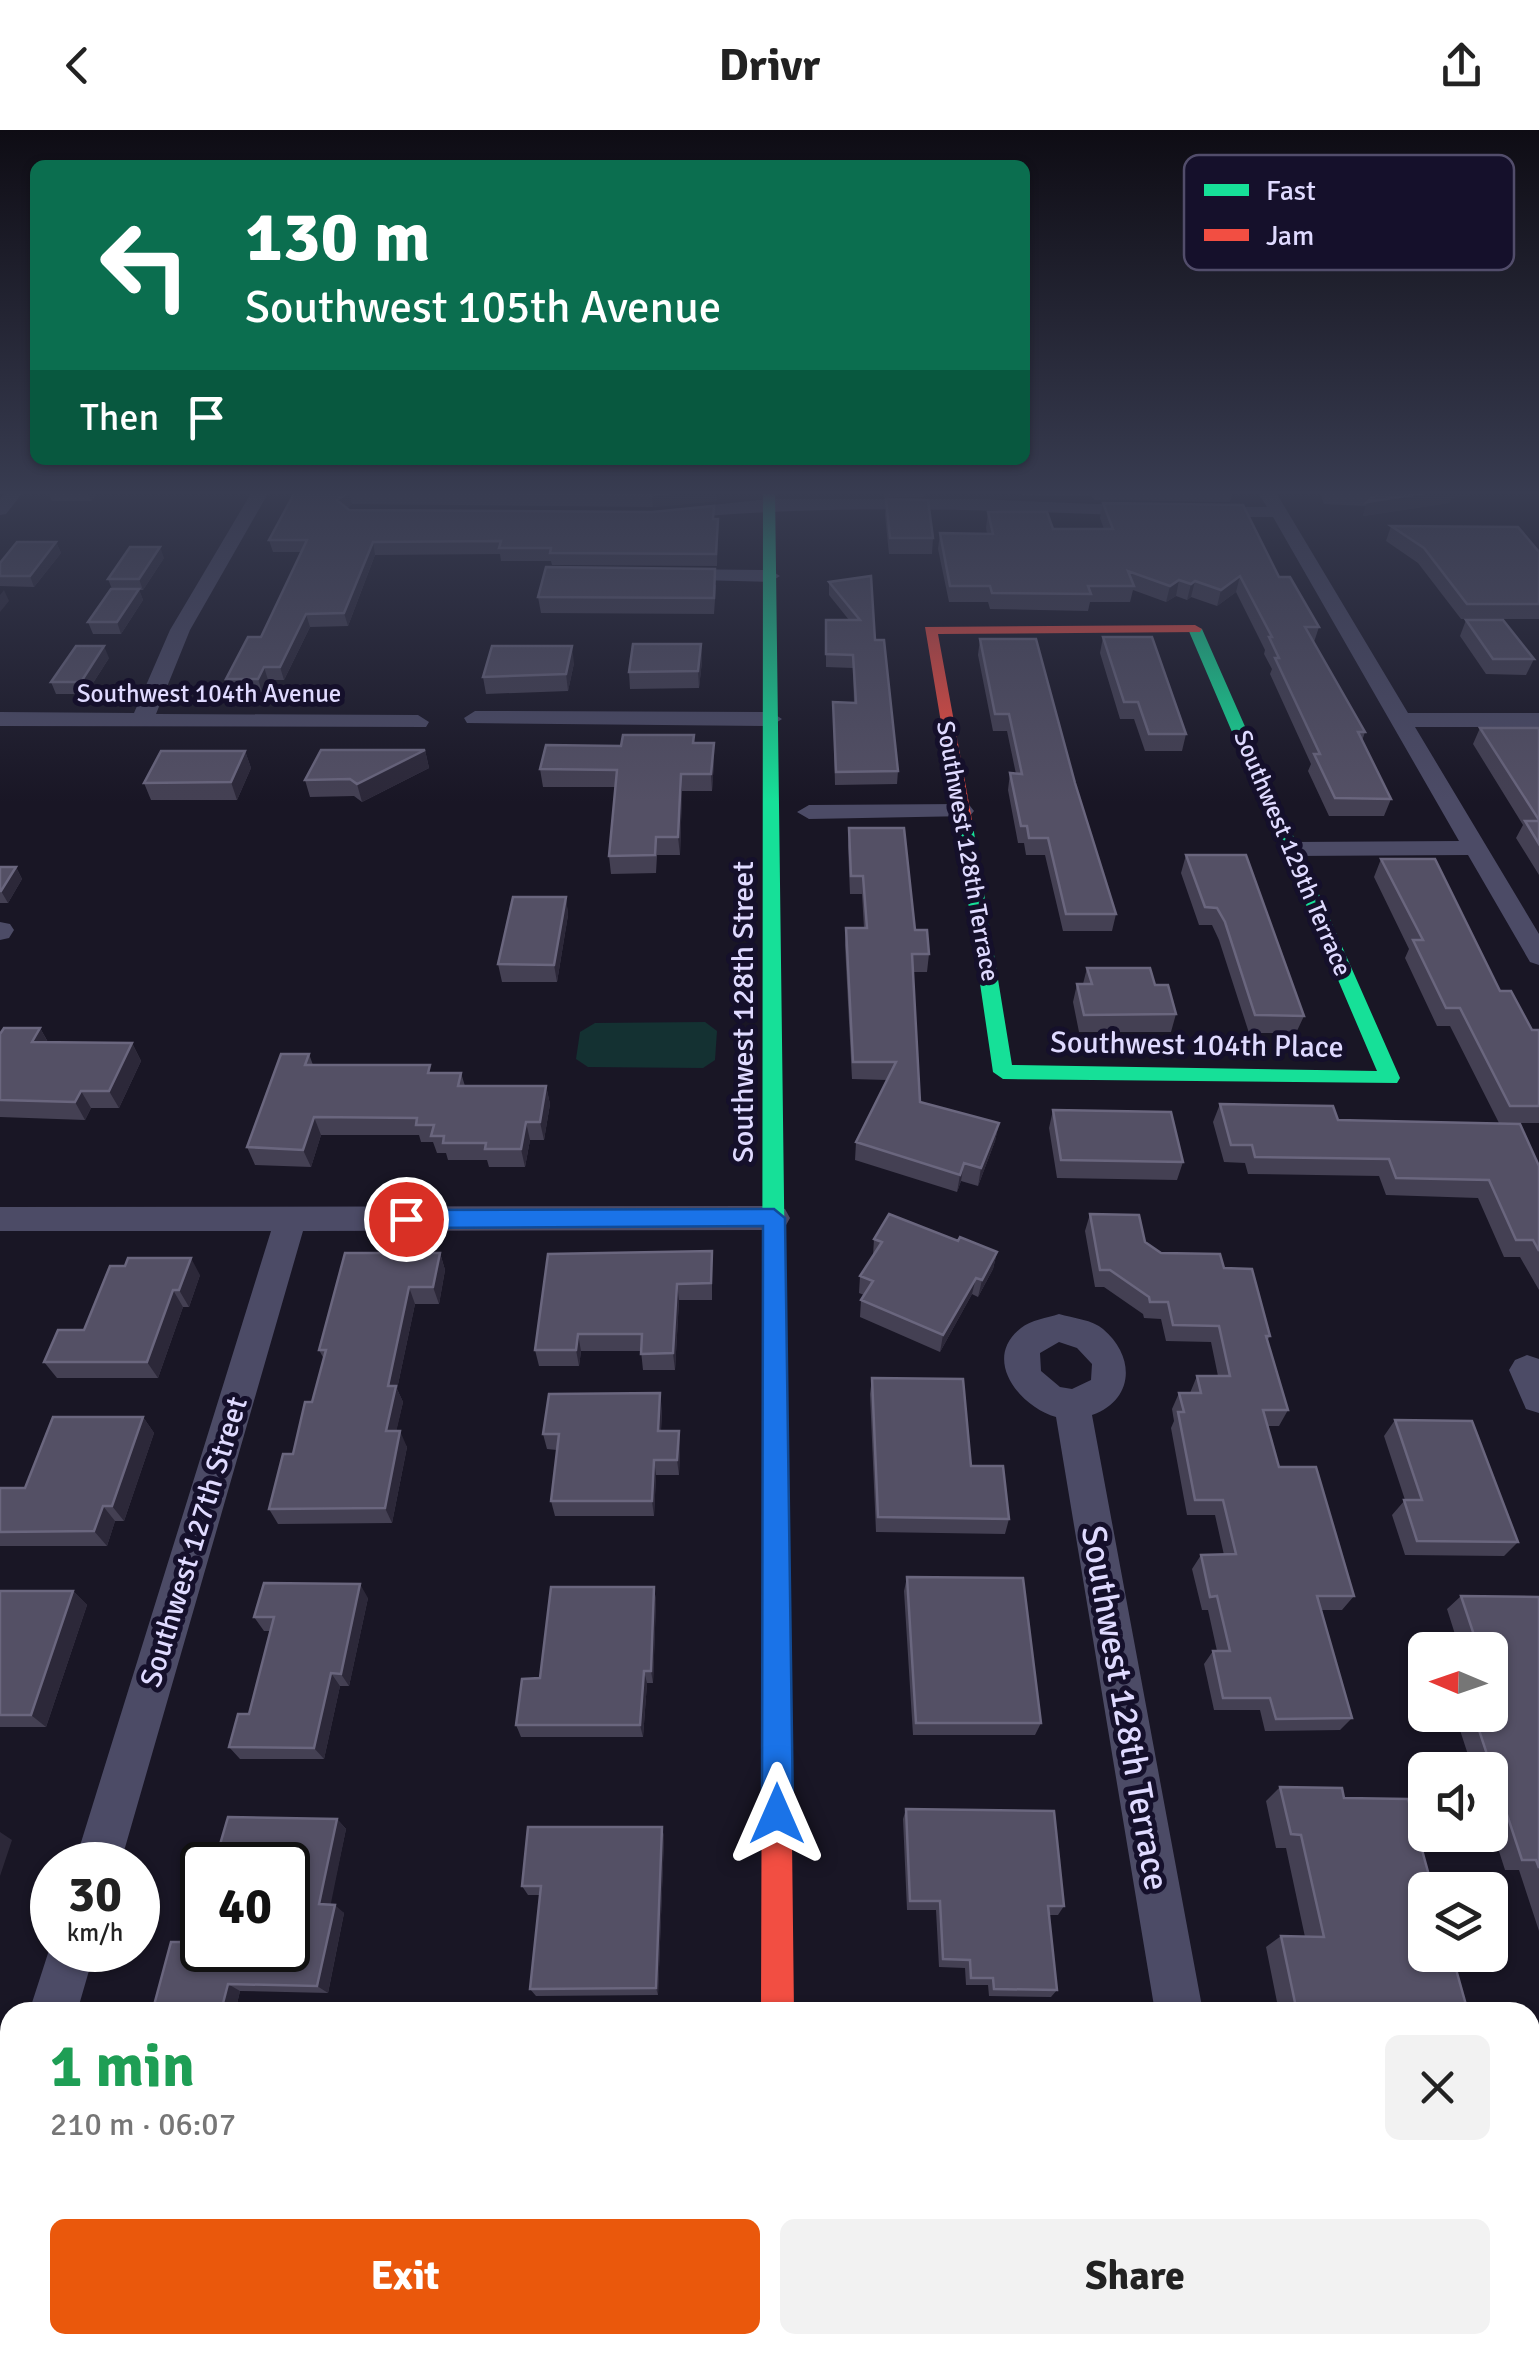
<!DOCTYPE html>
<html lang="en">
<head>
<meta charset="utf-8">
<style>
  body { margin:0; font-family:Signika,sans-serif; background:#f2f2f2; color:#222; height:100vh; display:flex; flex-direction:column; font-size:38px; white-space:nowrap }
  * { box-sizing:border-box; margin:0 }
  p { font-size:32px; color:#767676 }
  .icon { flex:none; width:55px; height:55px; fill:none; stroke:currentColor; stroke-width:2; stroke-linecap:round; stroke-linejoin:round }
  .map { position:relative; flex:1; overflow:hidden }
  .sheet { position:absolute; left:0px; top:1872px; width:1540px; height:352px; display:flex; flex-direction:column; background:#fff; border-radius:30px 30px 0 0; box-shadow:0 2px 8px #0004 }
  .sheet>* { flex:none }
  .guide { position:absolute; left:30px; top:30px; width:1000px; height:305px; border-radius:15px; box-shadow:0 2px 8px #0004; background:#0b6e4f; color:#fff; overflow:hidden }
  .needle { width:65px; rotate:272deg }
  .controls { position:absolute; left:1408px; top:1502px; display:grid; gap:20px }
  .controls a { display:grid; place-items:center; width:100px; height:100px; border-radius:15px; background:#fff; box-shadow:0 2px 8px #0004; font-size:50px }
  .speed { position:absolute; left:30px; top:1712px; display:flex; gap:20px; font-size:50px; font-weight:700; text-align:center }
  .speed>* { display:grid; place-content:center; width:130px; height:130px; border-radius:50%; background:#fff; box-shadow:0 2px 8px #0004; line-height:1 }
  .speed small { font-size:25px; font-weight:400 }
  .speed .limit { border:5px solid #111; border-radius:15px; background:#fff; color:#111 }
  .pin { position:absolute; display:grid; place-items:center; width:85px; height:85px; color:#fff; margin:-42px; border:5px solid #fff; border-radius:50%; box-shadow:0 2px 10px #0007 }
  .me { position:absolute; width:110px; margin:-55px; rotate:0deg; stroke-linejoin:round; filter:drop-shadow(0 0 8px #0008) }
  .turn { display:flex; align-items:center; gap:35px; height:210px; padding:0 50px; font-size:45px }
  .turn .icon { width:130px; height:130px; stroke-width:2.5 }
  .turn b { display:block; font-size:70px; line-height:85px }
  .then { display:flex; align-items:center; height:95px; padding:0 50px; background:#0003; gap:20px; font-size:38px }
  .round { display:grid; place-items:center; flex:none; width:105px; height:105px; border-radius:15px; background:#f2f2f2 }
  .overview { display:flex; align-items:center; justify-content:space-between; height:170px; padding:0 50px }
  h1 { font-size:60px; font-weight:800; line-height:75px; color:#1e9e55 }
  .action { display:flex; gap:20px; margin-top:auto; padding:20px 50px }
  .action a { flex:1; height:115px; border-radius:15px; background:#ea580c; color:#fff; font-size:40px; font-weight:800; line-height:115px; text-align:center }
  .action a+a { background:#f2f2f2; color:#222 }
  header { display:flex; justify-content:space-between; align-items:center; height:130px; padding:0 50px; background:#fff; font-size:45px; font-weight:800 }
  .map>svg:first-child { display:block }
  .green { fill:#143132 }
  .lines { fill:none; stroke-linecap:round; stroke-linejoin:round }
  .street { fill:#4c4b66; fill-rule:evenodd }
  .fast { fill:#16e098; fill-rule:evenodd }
  .jam { fill:#f24e42; fill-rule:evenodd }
  .wall { fill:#444053 }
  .shaded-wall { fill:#2c2839 }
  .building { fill:#545065; stroke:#6a667e; stroke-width:2.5 }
  .route { fill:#1a73e8; stroke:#114b97; stroke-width:2.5 }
  .labels { text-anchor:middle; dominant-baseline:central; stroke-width:10; stroke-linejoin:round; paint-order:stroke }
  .far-street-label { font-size:25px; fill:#dfdaff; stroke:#15102b }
  .street-label { font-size:30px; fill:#dfdaff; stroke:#15102b }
  .near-street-label { font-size:35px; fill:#dfdaff; stroke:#15102b }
  .key { fill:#15102b; stroke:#524d6b; stroke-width:2.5 }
  .key-label { font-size:28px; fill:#dfdaff }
</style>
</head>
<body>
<header><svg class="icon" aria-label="back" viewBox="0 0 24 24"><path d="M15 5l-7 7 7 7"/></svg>Drivr<svg class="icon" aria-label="share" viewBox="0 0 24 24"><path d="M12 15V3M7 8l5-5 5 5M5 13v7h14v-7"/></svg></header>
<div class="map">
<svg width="1539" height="2224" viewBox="0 0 1539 2224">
  <rect width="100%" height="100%" fill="#191625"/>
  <path class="green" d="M705 892 717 901 715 930 703 938 588 937 576 929 580 902 595 893Z"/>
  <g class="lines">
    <path class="street" d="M7 360H25L6 384 0 385V369Z
      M253 360H270L190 500 156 584 418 585 429 592 426 597 0 596V582L134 583 170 500Z
      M1262 360 1277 364 1408 583H1539V597H1415L1539 804V835L1530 832 1468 725 1291 726 1279 719 1291 712 1459 711 1273 387H1203L1194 382 1203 377H1267L1259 364Z
      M769 369H977L1144 376 1153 381 1144 386C987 380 830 373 674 389L665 384 674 379Z
      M670 439 770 440 780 446 770 452 663 449V441Z
      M475 581 771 582 782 589 771 596 467 593 464 588Z
      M962 674 970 676 974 681 970 686 809 689 797 682 809 675Z
      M0 792 10 794 14 800 9 808 0 810Z
      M774 1076 785 1079 790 1088 785 1097 774 1100 303 1101 120 1735H74L271 1101H0V1077Z
      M1059 1184C1073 1188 1093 1190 1103 1199 1136 1227 1134 1270 1092 1285L1203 1882H1155L1056 1287C1020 1277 981 1229 1021 1198 1031 1190 1047 1188 1059 1184ZM1059 1212 1077 1218 1092 1234 1091 1250 1072 1259 1060 1257 1041 1241 1040 1223Z
      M1527 1225 1539 1229V1283L1526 1279 1509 1240 1515 1230Z
      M52 1811V1820H95L77 1882H29Z
      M10 2001V2082L0 2086V2005Z
      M1210 2215H1264L1267 2224H1211Z"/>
    <path class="fast" d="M763 360H775L790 1539 786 1549 776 1553 766 1549 762 1539Z
      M1190 496 1202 499 1400 948 1397 953 1003 949 993 942 956 690 964 685 972 690 1012 935 1377 941 1188 499Z
      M736 2215H774V2224H736Z
      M785 2215H823V2224H785Z"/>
    <path class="jam" d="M1195 495 1202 499 1200 502 938 504 972 690 970 694H958L925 497Z
      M776 1525 786 1529 790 1539 794 1882H761L762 1539 766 1529Z"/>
  </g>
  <path class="wall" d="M100 360 91 371H52L48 361Z
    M296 360H717V371L653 377 352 374 347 378 349 380 718 389 717 436 552 435 551 431H501L500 424 375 425 348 496 310 497 284 550H268L262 562H231L226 549 261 507 301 422H273L269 410Z
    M883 360H925L924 367H884Z
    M1020 360H1233V361L1230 372 1094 370 1092 366 1021 365Z
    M1319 360H1477L1475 364 1451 368 1449 373 1363 386 1366 376 1324 374Z
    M886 369 933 408 932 424H889L885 385Z
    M1103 373 1279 447 1319 497 1314 512 1365 602 1362 611 1391 669 1384 686H1329L1308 641 1311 634 1270 544 1272 539 1264 524 1265 520 1236 462 1217 476 1191 467 1187 470 1176 466 1166 472 1133 460 1130 472H1090L1088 481 990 479 988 472H949L938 419 940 403 987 404 986 398 988 382 1053 399H1104L1100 388Z
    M1391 396 1539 422V489H1461L1418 433 1386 411Z
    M56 412 61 423 34 457 0 456V433Z
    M164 428 143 460H139L143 470 121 504H93L88 492 112 459 108 449Z
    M829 452 875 510 898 641 897 654 835 655 833 572 854 573 853 538 826 537V490H849L829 465Z
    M716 455 714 484 541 483 538 467Z
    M1466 490 1534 529 1526 545 1486 544 1460 506Z
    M1103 507 1186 604 1182 621H1145L1134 589H1120L1100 523Z
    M980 509 1075 653 1116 784 1112 801H1063L1045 725H1026L1024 713H1018L1008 660 1010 643 1016 644 1007 601H993L978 525Z
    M701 514 702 531 699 558 630 559 629 542Z
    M109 528 86 564H56L51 552Z
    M574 533 568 561 486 564 483 547Z
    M1480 598H1539V745L1516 708 1523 695 1473 614Z
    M694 613H714V631L712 661H682L680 725H657L656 743 611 744 609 726 615 657H543L540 639 621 616Z
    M425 620 429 638 362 672 354 666 310 667 305 650Z
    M245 621 251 638 237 670H151L144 653Z
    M849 698 929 824 927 842H913L920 972 999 993 995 1011 978 1056 961 1051 957 1062 855 1030 856 1012 887 950 852 949 845 815 846 798H864L862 764H850L848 716Z
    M1186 725 1304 886 1296 903H1249L1219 810 1212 795H1199L1181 743Z
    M1381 729 1500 861 1532 900H1539V993H1499L1450 896H1437L1405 828 1409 819 1374 747Z
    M0 737H16L22 749 8 773H0Z
    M566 767 568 785 557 852H502L498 834Z
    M1087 838 1155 855 1176 884 1171 902H1079L1073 872 1077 854H1083Z
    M40 898 48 912 132 913 141 931 119 978H91L85 990 0 987V904Z
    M309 924 313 935 432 943H461L465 956H546L550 974 544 1010H530L525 1037H489L487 1030H448L446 1023H437L433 1012H421L419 1005H321L311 1037 255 1035 247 1017Z
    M1220 974 1338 990 1539 1036V1160L1520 1127H1504L1478 1068 1386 1065 1379 1046 1248 1044 1245 1033 1224 1032 1213 992Z
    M1053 980 1183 1032 1177 1050 1057 1048 1049 998Z
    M1090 1084 1145 1112 1161 1123 1224 1138 1270 1206 1267 1211 1288 1280 1279 1296H1268L1279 1337 1354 1466 1342 1480H1321L1352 1588 1340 1600 1265 1601 1260 1580H1214L1204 1534 1213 1521H1217L1208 1480H1202L1192 1439 1201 1425H1224L1215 1385H1187L1171 1298 1174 1291 1172 1279 1179 1263H1190L1197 1246H1218L1211 1212 1166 1211 1161 1189 1144 1188 1143 1184 1104 1157H1095L1085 1101Z
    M874 1109 958 1111 997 1122 993 1139 978 1167 972 1164 940 1222 860 1187 861 1170 864 1165 859 1163 860 1146 873 1126Z
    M712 1121V1170H679L675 1240H643L641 1221H581L579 1236H539L535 1220Z
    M440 1123 445 1140 439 1174H415L397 1259 403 1272 396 1301 407 1317 392 1393 278 1394 269 1379 293 1324 312 1272 324 1229 319 1220Z
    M200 1145 189 1177H183L158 1248H57L44 1232 84 1200Z
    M872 1248 971 1336 1009 1389 1005 1404 876 1402 870 1264Z
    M662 1279 661 1301H679L680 1316 679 1345H656L654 1386H555L551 1371 557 1320 547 1319 543 1304Z
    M143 1287 154 1303 124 1391H115L107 1416H0V1358H25Z
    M1395 1290 1518 1412 1504 1426 1405 1425 1392 1385 1405 1370 1384 1306Z
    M907 1447 1041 1593 1035 1605H913L904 1461Z
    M654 1457 656 1471 653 1553H647L643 1607H521L516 1595 540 1548Z
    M0 1461H73L87 1475 46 1597H0Z
    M1461 1466 1539 1467V1801L1519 1740H1505L1490 1693V1640H1473L1457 1591 1465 1585H1490V1520H1460L1447 1479Z
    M368 1468 349 1556H340L324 1629H240L229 1617 249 1584 271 1501H264L254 1487Z
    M1280 1657 1344 1668 1468 1882H1279L1266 1817 1281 1806 1305 1807 1286 1718H1276L1266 1671Z
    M906 1679 1064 1776 1058 1785H1049L1057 1860 1051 1867 989 1866 988 1855H966L965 1838 939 1837 936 1780H907L903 1689Z
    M337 1689 346 1699 330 1774 344 1783 328 1863 240 1861 235 1882H161L153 1879 202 1812Z
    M662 1697 664 1707 658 1865 536 1866 530 1859 540 1765H528L522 1756Z
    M980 2215H1134L1135 2224H982Z
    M1372 2215H1530L1539 2224H1374Z"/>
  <path class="shaded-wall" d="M100 360 91 371 87 361Z
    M699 360H717V371L653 377 652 365Z
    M1444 360H1477L1475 364 1451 368 1449 373 1363 386 1367 372Z
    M349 362 352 374 339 382 337 370Z
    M56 412 61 423 34 457 30 446Z
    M373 412 375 425 348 496 344 483Z
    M160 417 164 428 143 460 139 449Z
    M1240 446 1236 462 1217 476 1221 460Z
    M1179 450 1176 466 1166 472 1170 456Z
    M1195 451 1191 467 1187 470 1191 454Z
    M139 459 143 470 121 504 117 492Z
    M4 460 9 471 0 482V465Z
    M306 484 310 497 284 550 280 537Z
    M701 514 702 531 699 558 698 541Z
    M104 516 109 528 86 564 81 552Z
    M572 516 574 533 568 561 566 544Z
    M264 537 268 550 262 562 258 549Z
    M714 613V631L712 661 711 644Z
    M425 620 429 638 362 672 357 654Z
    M245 621 251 638 237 670 231 652Z
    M681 644 682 661 680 725 678 707Z
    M16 737 22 749 8 773 1 761Z
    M566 767 568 785 557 852 554 835Z
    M40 898 50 916 32 912Z
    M132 913 141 931 119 978 109 961Z
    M546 956 550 974 544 1010 540 992Z
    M81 961 91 978 85 990 75 972Z
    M314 987 321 1005 311 1037 303 1020Z
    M526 992 530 1010 525 1037 521 1019Z
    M999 993 995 1011 978 1056 981 1038Z
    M964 1033 961 1051 957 1062 960 1045Z
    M997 1122 993 1139 978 1167 982 1150Z
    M440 1123 445 1140 439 1174 433 1157Z
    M191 1128 200 1145 189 1177 179 1160Z
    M976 1148 972 1164 940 1222 943 1205Z
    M677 1154 679 1170 675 1240 673 1223Z
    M409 1157 415 1174 397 1259 403 1272 393 1316 386 1301 388 1256Z
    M173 1160 183 1177 158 1248 147 1232Z
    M578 1204 581 1221 579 1236 576 1220Z
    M660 1263 662 1279 660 1316 658 1301Z
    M143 1287 154 1303 124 1391 112 1376Z
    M400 1301 407 1317 392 1393 385 1378Z
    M679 1301 680 1316 679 1345 677 1330Z
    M654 1330 656 1345 654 1386 652 1371Z
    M103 1376 115 1391 107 1416 94 1401Z
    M360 1454 368 1468 349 1556 341 1544Z
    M654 1457 656 1471 653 1553 651 1541Z
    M73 1461 87 1475 46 1597 31 1585Z
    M644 1541 647 1553 643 1607 640 1595Z
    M331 1543 340 1556 324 1629 314 1618Z
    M337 1689 346 1699 329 1783 319 1774Z
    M662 1697 664 1707 658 1865 656 1858Z
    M0 1702 12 1710 0 1746Z
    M335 1775 344 1783 328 1863 317 1856Z
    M228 1854 240 1861 235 1882H224L221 1881Z
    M595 2215H601L600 2224H594Z"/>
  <path class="building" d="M296 360H699L652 365 349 362 337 370 349 380 652 382 714 376 713 389H718L716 424 550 423 551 418H499L501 411 373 412 344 483 306 484 280 537H264L258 549H226L248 507H261L307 410H269Z
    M1346 360H1444L1367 372 1379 362Z
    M886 369 928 370 933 408H890Z
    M1103 373 1243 375 1279 447H1290L1319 497H1305L1365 602H1358L1391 669 1335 668 1314 624H1320L1275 528H1279L1269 507H1272L1240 446 1221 460 1195 451 1191 454 1179 450 1170 456 1128 441 1134 456H1088L1091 464 992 463 990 456H950L940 403 993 404 988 382H1047L1053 399H1113Z
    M1391 396 1518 397 1539 422V474H1467L1424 418Z
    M17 412H56L30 446H0V433Z
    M130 417H160L139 449H108Z
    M546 437 715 439 714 468 538 467Z
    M871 446 875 510H884L898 641 836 642 833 572 856 573 853 525 826 524V490H860L829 452Z
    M111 459H139L117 492H88Z
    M1466 490H1503L1534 529H1493Z
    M1103 507H1152L1186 604H1149L1138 572H1124Z
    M980 509H1036L1075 653 1116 784H1066L1048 708H1029L1027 696H1021L1010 643 1022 644 1009 584H995Z
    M633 514H701L698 541 629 542Z
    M76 516H104L81 552H51Z
    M492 516H572L566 544 483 547Z
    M1480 598H1539V690Z
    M623 605H694L693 613H714L711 644H681L678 707H656L655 725 609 726 617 640 540 639 546 615 621 616Z
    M321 620H425L357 654 350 649 305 650Z
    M161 621H245L231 652 144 653Z
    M1525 691H1539V714Z
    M849 698H904L915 800H927L929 824H912L920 972 999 993 981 1038 964 1033 960 1045 856 1012 896 932H853L846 798H867L863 746H851Z
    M1186 725H1246L1304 886 1255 885 1225 792 1217 778 1205 777Z
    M1381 729H1435L1500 861H1511L1532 900H1539V976H1510L1460 878H1446L1413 810H1423Z
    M0 737H16L1 761H0Z
    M513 767H566L554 835 498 834Z
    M1087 838H1150L1155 855H1168L1176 884 1084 885 1077 854H1092Z
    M4 898H40L32 912 132 913 109 961H81L75 972 0 970V904Z
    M281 924H309L305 935H430L428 943H461L458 956H546L540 992H526L521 1019H485L486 1013H443L444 1006H431L434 995H416L417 988 314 987 303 1020 247 1017Z
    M1220 974 1333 976 1338 990 1520 994 1539 1036V1121L1533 1110H1516L1489 1050 1396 1048 1389 1029 1255 1027 1252 1015H1231Z
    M1053 980 1171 982 1183 1032 1061 1030Z
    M889 1084 958 1111 960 1107 997 1122 982 1150 976 1148 943 1205 861 1170 873 1151 860 1146 882 1112 874 1109Z
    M1090 1084 1139 1085 1145 1112 1161 1123 1220 1124 1224 1138 1252 1139 1270 1206H1266L1288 1280H1263L1279 1337H1316L1354 1466H1317L1352 1588 1276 1589 1270 1568H1223L1213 1521H1230L1217 1466 1210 1467 1201 1425 1236 1424 1223 1370H1195L1178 1282H1184L1179 1263H1201L1197 1246H1230L1219 1196 1173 1195 1168 1172H1150L1149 1167 1110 1140H1100Z
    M712 1121 711 1153 677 1154 673 1223 641 1224 642 1204H578L576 1220H535L548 1124Z
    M345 1123H440L433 1157H409L388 1256H396L386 1301H400L385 1378 269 1379 283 1324H293L305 1272H312L326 1220H319Z
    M128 1128H191L179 1160H173L147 1232H44L58 1200H84L110 1136H125Z
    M872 1248 963 1249 971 1336H1003L1009 1389 878 1387Z
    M660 1263 658 1301H679L677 1330H654L652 1371H551L559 1304H543L549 1264Z
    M53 1287H143L112 1376H103L94 1401 0 1402V1358H25Z
    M1395 1290 1472 1291 1518 1412 1417 1411 1404 1370H1422Z
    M907 1447 1023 1448 1041 1593H916Z
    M264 1453 360 1454 341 1544 331 1543 314 1618 229 1617 238 1584H249L274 1487H254Z
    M551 1457H654L651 1541H644L640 1595H516L522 1549 540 1548Z
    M0 1461H73L31 1585H0Z
    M1461 1466 1539 1467V1738L1536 1730H1522L1474 1585H1490V1579H1499L1490 1553V1520H1479Z
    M1280 1657 1342 1658 1344 1668 1408 1669 1433 1760H1425V1825H1452L1468 1882H1297L1281 1806 1324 1807 1301 1705 1291 1704Z
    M906 1679 1054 1681 1064 1776H1048L1057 1860 994 1859 993 1848H971L970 1830 943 1829 940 1771H910Z
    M228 1687 337 1689 319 1774 335 1775 317 1856 228 1854 221 1881 153 1879 171 1812H202V1820H288V1735H214Z
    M528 1697H662L656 1858 530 1859 541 1756H522Z
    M1530 2115 1539 2149V2170H1530Z
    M1530 2185 1539 2224H1396L1394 2215H1530Z
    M427 2215H595L594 2224H426Z
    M988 2215H1134L1135 2224H988Z"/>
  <linearGradient id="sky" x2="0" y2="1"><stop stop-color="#0e0c14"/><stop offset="0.54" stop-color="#383c51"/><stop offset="1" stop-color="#383c51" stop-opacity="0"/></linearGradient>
  <rect width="1539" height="672" fill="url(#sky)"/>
  <path class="route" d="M774 1079 785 1088 793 1684 788 1695 777 1699 766 1695 762 1684 763 1096 406 1098 395 1089 406 1080Z"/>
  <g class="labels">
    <g class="far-street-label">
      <text x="209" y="563">Southwest 104th Avenue</text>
      <text transform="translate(968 721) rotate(80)">Southwest 128th Terrace</text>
      <text transform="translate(1293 723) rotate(67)">Southwest 129th Terrace</text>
    </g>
    <g class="street-label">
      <text transform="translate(743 882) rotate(-90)">Southwest 128th Street</text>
      <text transform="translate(1197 915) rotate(1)">Southwest 104th Place</text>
      <text transform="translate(194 1412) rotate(-73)">Southwest 127th Street</text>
    </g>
    <g class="near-street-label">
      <text transform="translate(1125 1578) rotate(80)">Southwest 128th Terrace</text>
    </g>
  </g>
  <rect x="1184" y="25" width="330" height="115" rx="15" class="key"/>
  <rect x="1204" y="54" width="45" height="12" fill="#16e098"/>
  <rect x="1204" y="99" width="45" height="12" fill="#f24e42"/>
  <g class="key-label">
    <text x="1266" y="70">Fast</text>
    <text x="1266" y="115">Jam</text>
  </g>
</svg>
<div class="controls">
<a><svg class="needle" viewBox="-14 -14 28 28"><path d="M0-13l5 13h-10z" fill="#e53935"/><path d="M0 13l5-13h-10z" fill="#767676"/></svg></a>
<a><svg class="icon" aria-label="sound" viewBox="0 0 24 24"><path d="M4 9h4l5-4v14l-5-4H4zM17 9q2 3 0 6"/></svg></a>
<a><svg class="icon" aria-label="layers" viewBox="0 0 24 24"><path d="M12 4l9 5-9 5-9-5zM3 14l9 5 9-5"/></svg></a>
</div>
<div class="speed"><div>30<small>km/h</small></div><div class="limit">40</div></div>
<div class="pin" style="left:406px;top:1089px;background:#d93025"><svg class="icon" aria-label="arrive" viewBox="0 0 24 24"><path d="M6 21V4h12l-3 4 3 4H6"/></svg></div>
<svg class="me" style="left:777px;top:1684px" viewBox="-20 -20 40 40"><path d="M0-17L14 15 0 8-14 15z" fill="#1a73e8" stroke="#fff" stroke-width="4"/></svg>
<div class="guide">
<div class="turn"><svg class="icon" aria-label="left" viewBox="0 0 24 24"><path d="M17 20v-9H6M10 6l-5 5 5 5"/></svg><div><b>130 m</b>Southwest 105th Avenue</div></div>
<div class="then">Then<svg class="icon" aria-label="arrive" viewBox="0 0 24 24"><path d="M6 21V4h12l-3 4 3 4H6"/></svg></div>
</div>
<section class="sheet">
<div class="overview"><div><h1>1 min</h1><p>210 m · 06:07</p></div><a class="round"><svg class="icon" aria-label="close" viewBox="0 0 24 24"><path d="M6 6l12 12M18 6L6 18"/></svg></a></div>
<div class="action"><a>Exit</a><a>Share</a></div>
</section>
</div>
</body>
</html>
